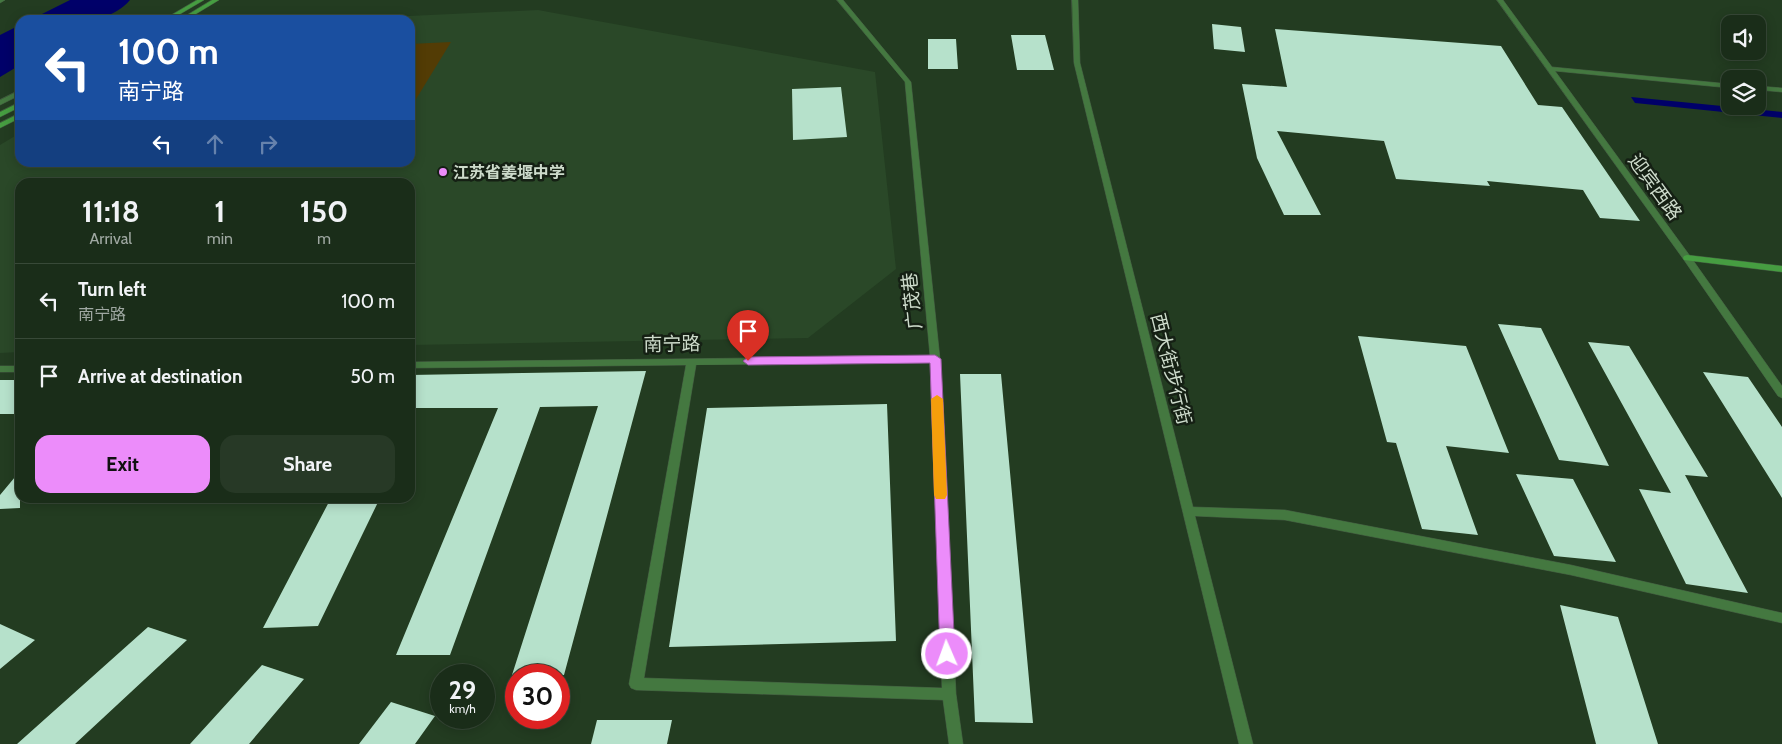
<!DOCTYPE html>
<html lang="en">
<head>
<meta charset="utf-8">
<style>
  body { margin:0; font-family:Cabin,"Noto Sans SC",sans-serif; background:#273926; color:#f1f3f6; height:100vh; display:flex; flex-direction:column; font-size:19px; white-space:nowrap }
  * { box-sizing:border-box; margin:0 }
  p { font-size:16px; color:#9fa8a2 }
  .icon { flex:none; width:28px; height:28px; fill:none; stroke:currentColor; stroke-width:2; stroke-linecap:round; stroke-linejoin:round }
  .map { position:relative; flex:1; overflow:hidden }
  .drawer { position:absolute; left:15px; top:178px; width:400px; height:325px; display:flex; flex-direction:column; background:#1a2d19; border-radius:15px; box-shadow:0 2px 12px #0003,0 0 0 1px #384938 }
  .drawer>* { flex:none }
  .top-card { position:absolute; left:15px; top:15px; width:400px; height:152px; border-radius:15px; box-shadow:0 2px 12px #0003,0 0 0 1px #384938; background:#1a4fa0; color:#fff; overflow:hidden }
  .tools { position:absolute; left:1721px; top:15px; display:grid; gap:10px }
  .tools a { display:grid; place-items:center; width:45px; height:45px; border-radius:10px; background:#1a2d19; box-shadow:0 2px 12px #0003,0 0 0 1px #384938; font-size:25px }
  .speed { position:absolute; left:430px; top:664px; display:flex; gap:10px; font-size:25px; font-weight:700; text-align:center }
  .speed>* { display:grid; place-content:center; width:65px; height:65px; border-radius:50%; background:#1a2d19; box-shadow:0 2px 12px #0003,0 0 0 1px #384938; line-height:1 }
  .speed small { font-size:12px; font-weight:400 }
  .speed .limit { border:8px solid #d22; background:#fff; color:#111 }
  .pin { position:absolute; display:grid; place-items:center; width:42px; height:42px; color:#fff; margin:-51px -21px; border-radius:50% 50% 50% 0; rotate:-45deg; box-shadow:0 0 5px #0007 }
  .pin .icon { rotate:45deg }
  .me { position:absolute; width:55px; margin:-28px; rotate:358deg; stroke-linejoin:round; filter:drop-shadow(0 0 4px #0008) }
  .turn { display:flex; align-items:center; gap:18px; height:105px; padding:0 20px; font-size:22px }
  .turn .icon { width:65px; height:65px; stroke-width:2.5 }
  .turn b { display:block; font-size:35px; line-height:42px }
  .lanes { display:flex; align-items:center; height:48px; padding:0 20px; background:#0003; justify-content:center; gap:25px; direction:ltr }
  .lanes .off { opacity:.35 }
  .eta { display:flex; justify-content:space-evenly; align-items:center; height:85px; text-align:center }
  .eta b { font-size:30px; font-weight:800; line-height:35px }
  .action { display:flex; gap:10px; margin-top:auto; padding:10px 20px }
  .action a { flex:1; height:58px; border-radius:15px; background:#ec8cfa; color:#111; font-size:20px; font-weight:800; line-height:58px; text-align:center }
  .action a+a { background:#273926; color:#f1f3f6 }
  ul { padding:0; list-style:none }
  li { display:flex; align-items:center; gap:15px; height:75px; padding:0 20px; border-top:1px solid #384938 }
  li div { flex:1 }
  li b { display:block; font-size:19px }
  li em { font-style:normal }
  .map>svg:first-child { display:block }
  .built { fill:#2a4828 }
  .green { fill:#533c05 }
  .water { fill:#000069 }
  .building { fill:#b6e1cb }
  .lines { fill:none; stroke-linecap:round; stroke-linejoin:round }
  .street-casing { stroke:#425940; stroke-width:1 }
  .secondary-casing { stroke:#425940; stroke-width:1 }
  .street { fill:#447840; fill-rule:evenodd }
  .secondary { fill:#469d41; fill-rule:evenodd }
  .route { fill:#ec8cfa; stroke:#995ba2 }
  .slow { fill:#f59e0b }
  .poi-dot { fill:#ec8cfa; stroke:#152014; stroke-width:2 }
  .labels { text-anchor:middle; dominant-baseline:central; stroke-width:5; stroke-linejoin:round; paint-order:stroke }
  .far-poi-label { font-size:16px; font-weight:bold; fill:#cddbcb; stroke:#152014; text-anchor:start }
  .street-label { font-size:19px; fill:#cddbcb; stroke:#152014 }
</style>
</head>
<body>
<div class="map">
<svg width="1782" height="744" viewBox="0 0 1782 744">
  <rect width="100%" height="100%" fill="#233c21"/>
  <path class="built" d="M538 10 875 72 896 269 808 338 410 345V182H20V352L0 353V145L20 133V162H410V20H324Z"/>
  <path class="green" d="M451 42 410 109V44Z"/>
  <path class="water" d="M70 0H130C106 28 64 20 30 20Z
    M20 25V65L0 77V35Z
    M1631 97 1782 112V118L1635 103Z"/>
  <path class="building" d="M1212 24 1241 27 1245 52 1214 49Z
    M1275 29 1501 46 1538 105 1562 107 1640 221 1600 218 1583 190 1487 181 1490 186 1396 179 1384 141 1277 131 1321 215H1284L1257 158 1242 84 1287 87Z
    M1011 35H1045L1054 70H1017Z
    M928 39H956L958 69H928Z
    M841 87 847 137 793 140 792 89Z
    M1498 324 1541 328 1609 466 1559 460Z
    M1358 336 1466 346 1509 453 1446 446 1478 535 1422 529 1396 443 1387 442Z
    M1588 342 1629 346 1708 477 1685 475 1748 593 1686 584 1639 489 1671 493Z
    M646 371 564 675H512L598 406 540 407 450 655H396L498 408H410V375Z
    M1703 372 1748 377 1782 427V498Z
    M960 374H1001L1033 723 975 722Z
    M0 380H20V414H0Z
    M887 404 896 641 669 647 707 408Z
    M20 471V508L0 509V495Z
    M1516 474 1573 479 1616 562 1554 556Z
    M331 498H380L318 626 263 628Z
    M1560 605 1618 617 1658 744H1596Z
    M0 624 35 640 0 669Z
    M148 627 187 640 75 744H17Z
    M262 665 304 679 249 744H190Z
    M391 702 435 716 415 744H359Z
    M597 720H672L667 744H591Z"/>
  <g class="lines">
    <defs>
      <path id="street" d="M0 0H5L0 3Z
        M837 0H843L911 82 940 359 956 694 963 744H949L943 700 636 690 631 688 629 684 686 365 410 368V362L930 356 905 82ZM930 362 942 688 644 678 696 365Z
        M1072 0H1078L1080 63 1193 507 1285 510 1571 565 1782 613V623L1571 575 1285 520 1195 516 1253 744H1239L1074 63Z
        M1497 0H1503L1552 67 1730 84V88L1555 71 1690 256 1782 386V398L1778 396 1684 260Z
        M1758 86 1782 88V92L1758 90Z
        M20 90V95L0 105V100Z
        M0 366H20V372H0Z"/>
      <path id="secondary" d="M197 0H204L170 20H163Z
        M212 0H219L186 20H179Z
        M20 102V107L0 117V112Z
        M20 113V118L0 128V123Z
        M1687 255 1782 266V272L1684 260 1683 258 1684 256Z"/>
    </defs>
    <use href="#street" class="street-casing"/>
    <use href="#secondary" class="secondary-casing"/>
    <use href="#street" class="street"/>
    <use href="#secondary" class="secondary"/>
  </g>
  <path class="route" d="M935 355 941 359 955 654 953 659 947 661 942 659 940 654 930 363 748 365 743 361 748 357Z"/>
  <path class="slow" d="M937 395 943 399 947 495 945 499H936L934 495 931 399Z"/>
  <circle class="poi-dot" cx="443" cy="172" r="5"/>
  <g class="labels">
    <g class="far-poi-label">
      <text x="453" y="172">江苏省姜堰中学</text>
    </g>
    <g class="street-label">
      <text transform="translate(1655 187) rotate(54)">迎宾西路</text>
      <text transform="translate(912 301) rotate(-96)">广茂巷</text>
      <text transform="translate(672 344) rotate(-1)">南宁路</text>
      <text transform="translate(1171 369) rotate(76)">西大街步行街</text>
    </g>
  </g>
</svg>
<div class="tools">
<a><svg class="icon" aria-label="sound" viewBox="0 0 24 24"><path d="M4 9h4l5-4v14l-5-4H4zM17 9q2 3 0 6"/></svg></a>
<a><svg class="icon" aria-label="layers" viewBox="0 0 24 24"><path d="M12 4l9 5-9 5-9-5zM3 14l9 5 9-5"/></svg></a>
</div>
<div class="speed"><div>29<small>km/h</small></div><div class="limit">30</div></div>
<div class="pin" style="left:748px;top:361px;background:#d93025"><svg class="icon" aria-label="arrive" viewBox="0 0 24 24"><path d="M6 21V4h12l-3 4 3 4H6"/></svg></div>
<svg class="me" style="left:947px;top:654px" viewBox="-20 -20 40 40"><circle r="17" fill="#ec8cfa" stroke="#fff" stroke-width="3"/><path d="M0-11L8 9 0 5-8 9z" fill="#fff"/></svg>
<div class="top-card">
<div class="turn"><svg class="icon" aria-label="left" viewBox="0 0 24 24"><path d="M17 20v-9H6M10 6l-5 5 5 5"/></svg><div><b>100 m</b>南宁路</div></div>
<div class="lanes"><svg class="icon" aria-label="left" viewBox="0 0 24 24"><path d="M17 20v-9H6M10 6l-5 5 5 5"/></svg><svg class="icon off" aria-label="ahead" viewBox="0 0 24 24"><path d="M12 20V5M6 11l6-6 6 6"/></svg><svg class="icon off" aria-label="right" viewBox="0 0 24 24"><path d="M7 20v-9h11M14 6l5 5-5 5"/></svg></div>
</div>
<section class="drawer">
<div class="eta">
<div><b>11:18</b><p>Arrival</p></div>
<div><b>1</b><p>min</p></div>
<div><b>150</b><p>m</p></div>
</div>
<ul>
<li><svg class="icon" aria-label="left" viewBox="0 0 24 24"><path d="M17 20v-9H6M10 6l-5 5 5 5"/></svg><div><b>Turn left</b><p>南宁路</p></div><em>100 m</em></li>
<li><svg class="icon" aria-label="arrive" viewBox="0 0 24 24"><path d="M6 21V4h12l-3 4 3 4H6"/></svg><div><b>Arrive at destination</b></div><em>50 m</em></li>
</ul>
<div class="action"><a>Exit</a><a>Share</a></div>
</section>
</div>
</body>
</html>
